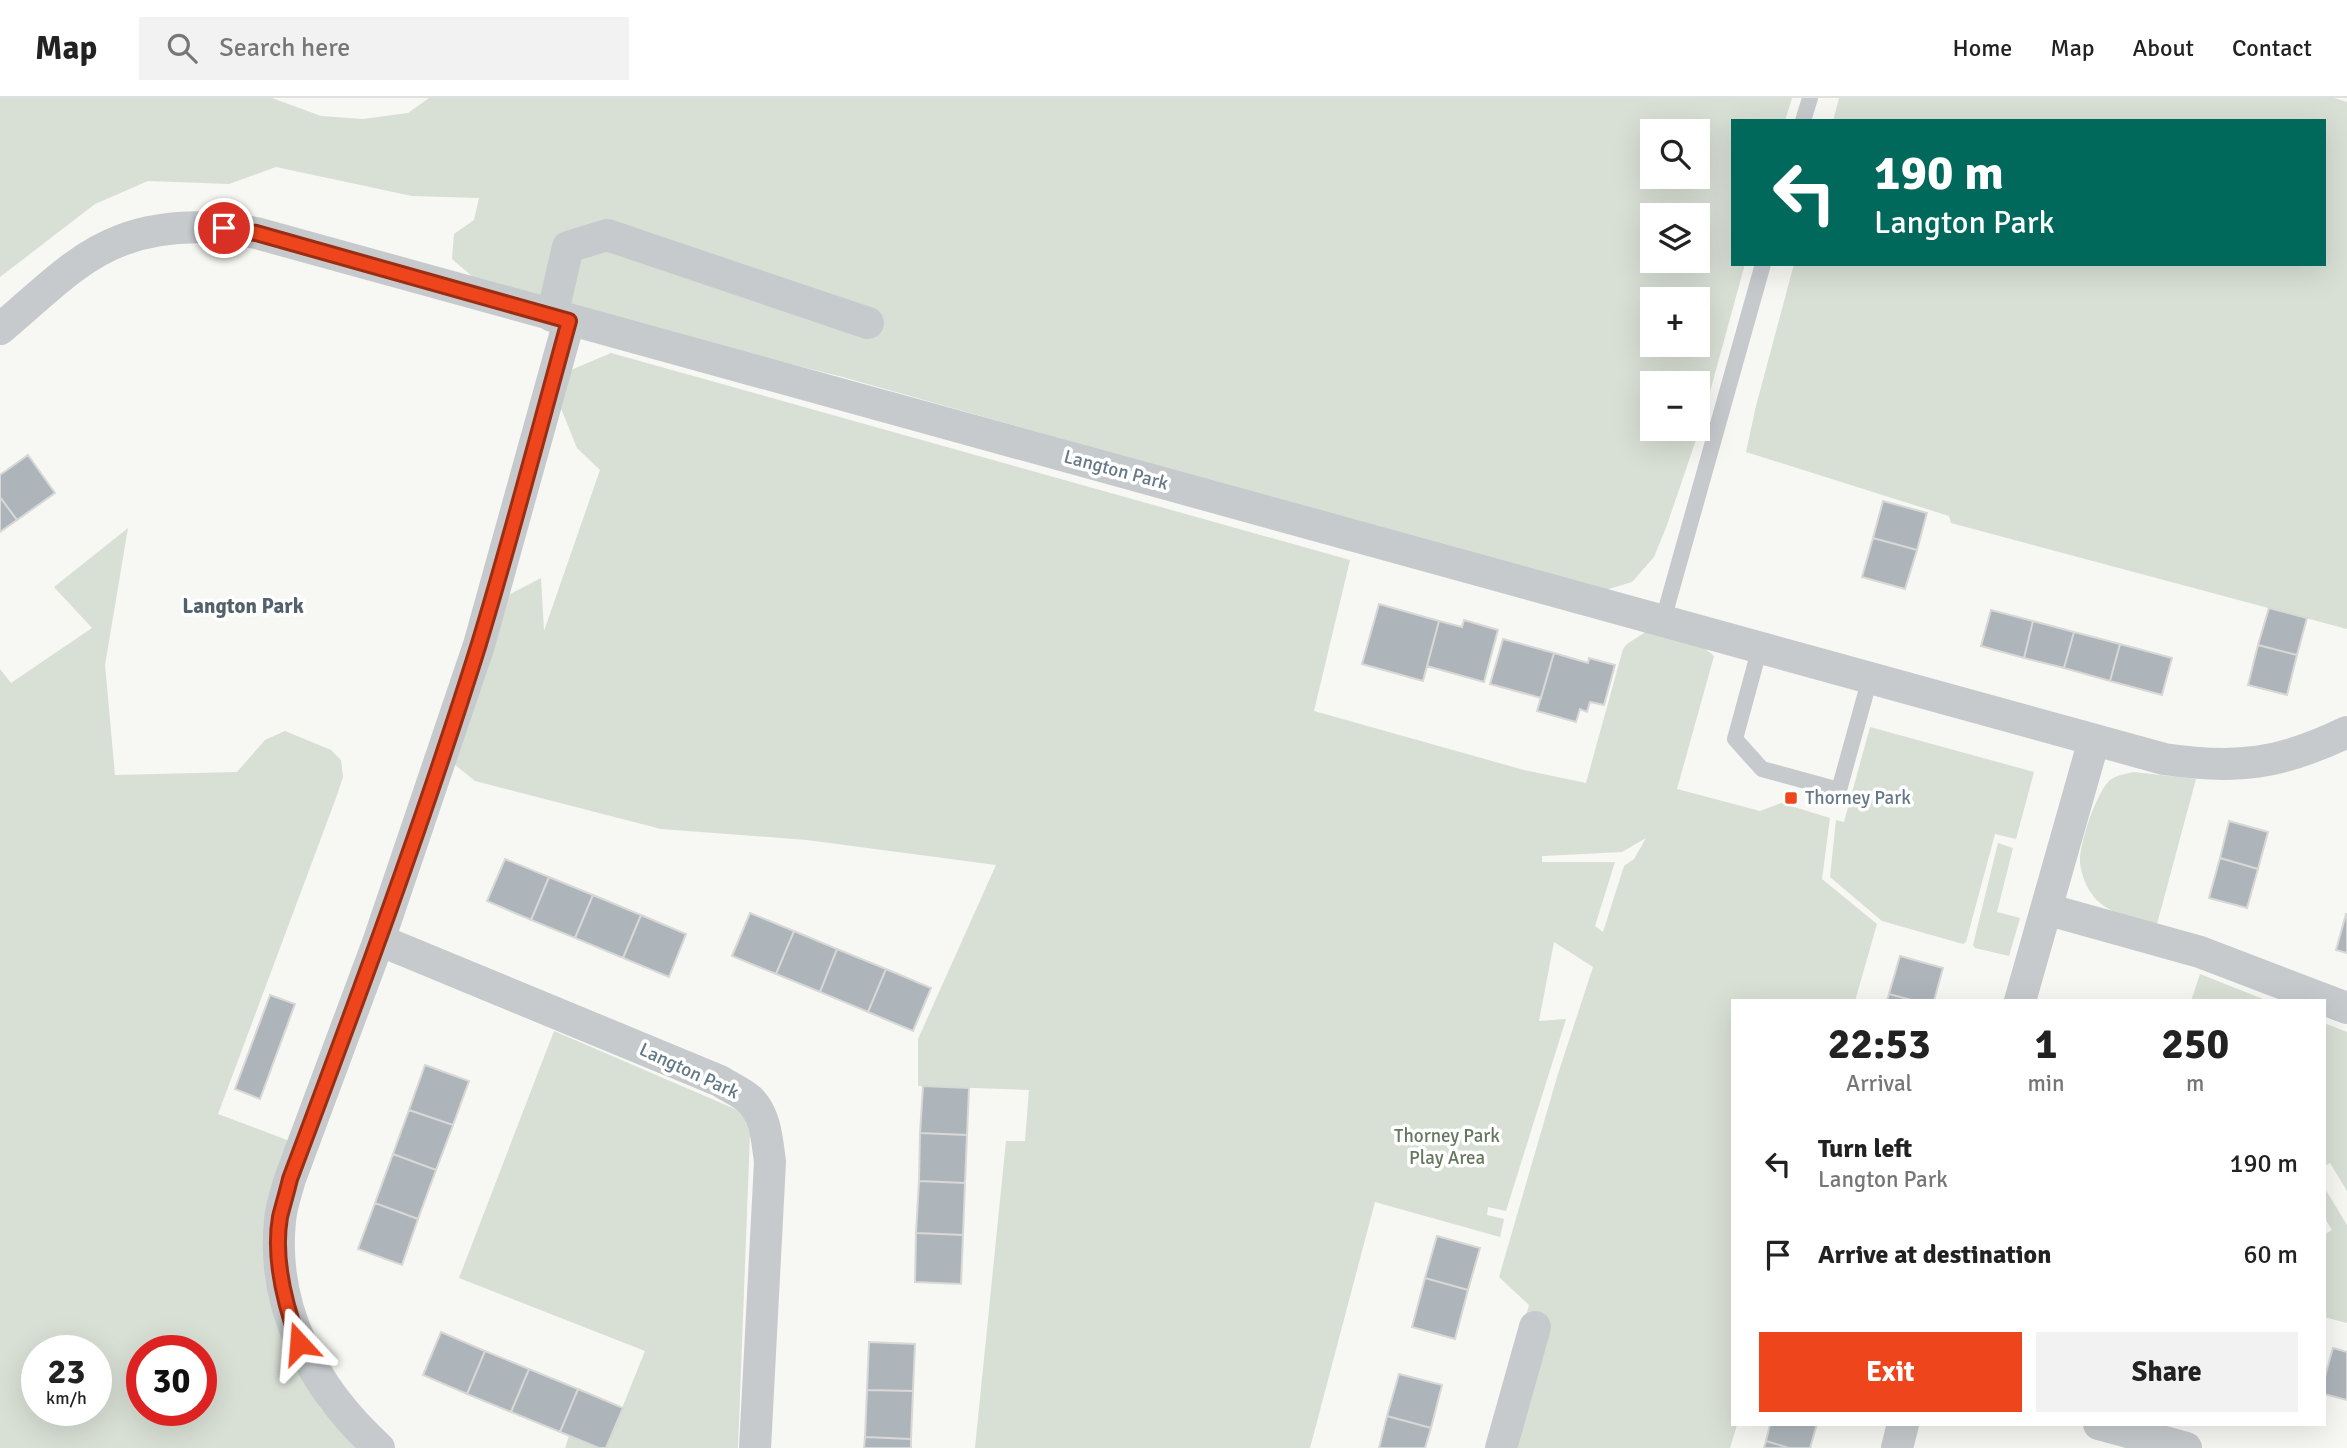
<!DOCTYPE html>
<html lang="en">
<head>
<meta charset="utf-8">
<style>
  body { margin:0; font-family:Signika,sans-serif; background:#f2f2f2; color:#222; height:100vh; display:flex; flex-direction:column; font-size:26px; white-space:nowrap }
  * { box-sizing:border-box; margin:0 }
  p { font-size:23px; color:#767676 }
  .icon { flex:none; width:38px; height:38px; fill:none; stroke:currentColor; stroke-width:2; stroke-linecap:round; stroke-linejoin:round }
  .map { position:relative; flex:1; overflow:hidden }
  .side { position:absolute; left:1731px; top:901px; width:595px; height:427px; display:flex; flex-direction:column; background:#fff; border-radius:0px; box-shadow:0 7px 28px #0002 }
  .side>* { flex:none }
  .hud { position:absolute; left:1731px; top:21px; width:595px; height:147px; border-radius:0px; box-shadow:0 7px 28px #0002; background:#00695c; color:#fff; overflow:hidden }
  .controls { position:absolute; left:1640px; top:21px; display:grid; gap:14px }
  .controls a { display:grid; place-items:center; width:70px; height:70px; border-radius:0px; background:#fff; box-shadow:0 7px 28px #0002; font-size:35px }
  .speed { position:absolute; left:21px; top:1237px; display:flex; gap:14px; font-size:35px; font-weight:700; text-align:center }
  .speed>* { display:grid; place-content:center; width:91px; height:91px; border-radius:50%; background:#fff; box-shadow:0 7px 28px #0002; line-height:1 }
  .speed small { font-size:18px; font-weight:400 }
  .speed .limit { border:10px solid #d22; background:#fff; color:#111 }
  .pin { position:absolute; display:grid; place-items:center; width:60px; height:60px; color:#fff; margin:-30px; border:4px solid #fff; border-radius:50%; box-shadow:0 2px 7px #0007 }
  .me { position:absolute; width:77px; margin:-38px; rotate:341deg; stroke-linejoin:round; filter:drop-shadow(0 0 5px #0008) }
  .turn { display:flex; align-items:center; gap:24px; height:147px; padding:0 28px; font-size:32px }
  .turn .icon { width:91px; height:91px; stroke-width:2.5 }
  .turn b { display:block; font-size:49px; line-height:60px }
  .eta { display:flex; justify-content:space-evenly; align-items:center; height:119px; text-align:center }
  .eta b { font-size:42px; font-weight:700; line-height:49px }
  .primary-button { display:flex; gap:14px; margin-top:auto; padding:14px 28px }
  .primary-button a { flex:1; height:80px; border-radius:0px; background:#ee451d; color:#fff; font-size:28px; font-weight:700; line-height:80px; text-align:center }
  .primary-button a+a { background:#f2f2f2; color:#222 }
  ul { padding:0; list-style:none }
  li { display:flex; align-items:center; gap:21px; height:91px; padding:0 28px }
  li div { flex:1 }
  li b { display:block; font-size:26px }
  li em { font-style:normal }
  header { display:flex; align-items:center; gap:42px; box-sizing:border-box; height:98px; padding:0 35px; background:#fff; border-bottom:2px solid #e0e0e0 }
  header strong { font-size:33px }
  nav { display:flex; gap:38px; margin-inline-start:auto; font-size:24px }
  .search { width:490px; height:63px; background:#f2f2f2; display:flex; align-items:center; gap:18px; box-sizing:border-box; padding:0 24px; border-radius:0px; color:#767676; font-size:26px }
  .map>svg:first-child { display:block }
  .green { fill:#d8dfd4; fill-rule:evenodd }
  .building { fill:#adb5bb; stroke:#d8d8d6; stroke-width:2 }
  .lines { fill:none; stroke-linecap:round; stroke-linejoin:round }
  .service { stroke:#c6cacd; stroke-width:16 }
  .minor { stroke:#c6cacd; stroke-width:32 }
  .route-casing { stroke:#9b2d13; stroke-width:18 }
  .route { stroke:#ee451d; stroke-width:12 }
  .poi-dot { fill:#ee451d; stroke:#fff; stroke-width:2.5 }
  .labels { text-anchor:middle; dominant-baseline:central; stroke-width:7; stroke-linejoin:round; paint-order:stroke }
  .street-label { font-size:19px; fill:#647886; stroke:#fff }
  .poi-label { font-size:19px; fill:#647886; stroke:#fff; text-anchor:start }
  .park-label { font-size:19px; fill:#65785f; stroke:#fff }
  .neighbourhood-label { font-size:21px; font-weight:bold; fill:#52616b; stroke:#fff }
</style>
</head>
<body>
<header>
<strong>Map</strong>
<div class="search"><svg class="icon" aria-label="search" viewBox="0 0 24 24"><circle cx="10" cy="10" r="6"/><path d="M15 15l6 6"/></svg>Search here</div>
<nav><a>Home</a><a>Map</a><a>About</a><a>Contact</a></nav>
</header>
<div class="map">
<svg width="2347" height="1350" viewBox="0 0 2347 1350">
  <rect width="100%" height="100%" fill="#f7f7f3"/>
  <path class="green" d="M0 0H272L321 18 363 21 408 15 429 0H1792L1785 23H1732V166H1745L1700 330 1667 427 1654 459 1632 484 1602 493 839 278 487 191 452 161 454 136 474 122 479 100 412 98 276 69 229 86 148 83 95 106 0 179ZM1652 33H1698V79H1652ZM1652 117H1698V163H1652ZM1652 201H1698V247H1652ZM1652 285H1698V331H1652Z
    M1839 0H2334L2347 4V531L1951 425 1949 418 1746 354 1756 308 1794 166H2324V23H1833Z
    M611 255 1350 462 1314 613 1524 672 1586 685 1623 551 1627 546 1647 533 1703 549 1714 558 1677 691 1760 713 1781 705 1830 720 1822 781 1877 826 1855 903H1732V1326L1737 1327 1730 1350H1492L1529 1207 1499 1179 1557 979 1593 869 1554 844 1539 923 1566 921 1506 1113 1488 1109 1487 1117 1504 1121 1500 1139 1375 1104 1310 1350H975L1006 1043H1025L1029 992 918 988V941L996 767 807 742 661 731 475 683 444 658 499 502 541 480 544 533 600 372 577 350 556 298 564 275ZM1646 740 1634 761 1624 768 1603 834 1595 828 1615 764H1542V758L1622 754Z
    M128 430 105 567 115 677 237 674 265 642 285 633 331 652 341 662 343 679 336 700 218 1016 300 1047 282 1235 321 1311 357 1350H0V571L11 585 92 530 54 489ZM37 1253H96V1312H37ZM142 1253H201V1312H142Z
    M1870 629 2034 674 2016 741 1995 736 1966 844 1963 846 1882 823 1830 779 1836 722 1844 724Z
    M2134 674 2196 681 2157 826C2136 821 2109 817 2094 799 2086 789 2081 776 2080 764 2079 746 2096 696 2109 683 2116 677 2125 676 2134 674Z
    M1998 745 2013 750 1997 814 2020 820 2009 858 1975 850 1973 847Z
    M2200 876 2268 903H2191Z
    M2324 925 2347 934V1093L2330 1065 2324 1068Z
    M554 933 742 1014 750 1036 738 1350H606L645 1253 459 1180Z
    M2324 1089 2347 1127V1225L2324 1219V1137L2332 1132 2324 1119Z
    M569 1338 599 1350H565Z"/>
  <path class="building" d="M28 357 55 395 17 422 0 399V377Z
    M0 399 17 422 0 434Z
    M1883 403 1927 415 1917 452 1873 440Z
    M1873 440 1917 452 1905 491 1862 479Z
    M1379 506 1439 523 1423 583 1362 566Z
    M2269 510 2307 520 2297 557 2258 547Z
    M1991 512 2033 523 2024 560 1981 548Z
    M1464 522 1498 532 1484 584 1427 568 1439 523 1462 529Z
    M2033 523 2074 534 2064 570 2024 560Z
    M2074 534 2120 546 2110 583 2064 570Z
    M1503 541 1554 555 1541 600 1490 586Z
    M2120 546 2172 560 2162 597 2110 583Z
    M2258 547 2297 557 2287 597 2248 587Z
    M1554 555 1588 565 1589 560 1615 567 1604 607 1590 604 1587 614 1580 611 1576 624 1537 613Z
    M2229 723 2268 734 2258 771 2220 760Z
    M2220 760 2258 771 2247 810 2209 800Z
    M505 761 549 779 531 822 487 803Z
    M549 779 593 797 575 840 531 822Z
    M593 797 641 817 623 860 575 840Z
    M750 815 794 833 776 876 732 858Z
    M2346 816H2347V855L2336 852Z
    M641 817 686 836 669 879 623 860Z
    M794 833 837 851 820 894 776 876Z
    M837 851 886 871 868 914 820 894Z
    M1900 858 1943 870 1934 903H1915L1889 896Z
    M886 871 931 890 913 933 868 914Z
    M1889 896 1915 903H1887Z
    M270 897 295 906 260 1001 235 991Z
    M425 967 469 983 453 1027 409 1012Z
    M923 988 969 990 967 1037 920 1035Z
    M409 1012 453 1027 436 1072 393 1056Z
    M920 1035 967 1037 965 1085 919 1083Z
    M393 1056 436 1072 418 1121 375 1105Z
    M919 1083 965 1085 963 1137 916 1135Z
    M375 1105 418 1121 402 1167 358 1151Z
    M916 1135 963 1137 961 1186 915 1184Z
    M1437 1138 1480 1150 1468 1192 1425 1180Z
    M1425 1180 1468 1192 1455 1241 1412 1229Z
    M441 1234 485 1253 467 1296 423 1277Z
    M869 1244 915 1246 913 1293 867 1292Z
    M2333 1250 2347 1254V1302L2324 1296V1282Z
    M485 1253 529 1271 511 1314 467 1296Z
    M529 1271 578 1291 560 1334 511 1314Z
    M1399 1276 1442 1287 1431 1330 1387 1318Z
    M578 1291 623 1310 606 1350H599L560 1334Z
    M867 1292 913 1293 911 1341 865 1339Z
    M1387 1318 1431 1330 1425 1350H1379Z
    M1770 1326H1817L1810 1350H1789L1766 1343Z
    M865 1339 911 1341V1350H864Z
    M1766 1343 1789 1350H1764Z"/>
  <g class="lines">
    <path class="service" d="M1803 23 1810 0
      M1663 522 1763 166
      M1760 549 1735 641 1762 671 1839 692 1870 580"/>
    <path class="minor" d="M552 218 568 149 607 137 868 225
      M0 231C38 200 75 159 122 142 165 126 212 127 256 135L2164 661C2236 672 2281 666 2347 634
      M2046 811 2200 854 2347 910
      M379 842 720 983C729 989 741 994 749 1001 766 1017 767 1042 770 1064L755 1350
      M2020 903 2094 642
      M2099 1326 2186 1350
      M379 1350C315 1292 271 1212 280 1123 281 1109 286 1095 290 1081L379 842 479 547 569 223
      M1501 1350 1535 1229
      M1897 1350 1903 1326"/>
  </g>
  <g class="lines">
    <defs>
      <path id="route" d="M224 130 256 135 569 223C539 332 511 441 478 549 422 728 356 905 290 1081 287 1094 283 1107 280 1119 273 1160 285 1207 299 1245"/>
    </defs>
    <use href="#route" class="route-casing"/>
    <use href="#route" class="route"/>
  </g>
  <rect class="poi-dot" x="1784" y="693" width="14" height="14" rx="3.5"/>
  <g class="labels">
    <g class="street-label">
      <text transform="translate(1116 372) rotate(15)">Langton Park</text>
      <text transform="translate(689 973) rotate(25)">Langton Park</text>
    </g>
    <g class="poi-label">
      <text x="1805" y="700">Thorney Park</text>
    </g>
    <g class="park-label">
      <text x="1447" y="1038">Thorney Park<tspan x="1447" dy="22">Play Area</tspan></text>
    </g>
    <g class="neighbourhood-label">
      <text x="243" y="508">Langton Park</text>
    </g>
  </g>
</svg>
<div class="controls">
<a><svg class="icon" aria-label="search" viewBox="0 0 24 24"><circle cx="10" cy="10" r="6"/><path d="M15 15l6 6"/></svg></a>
<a><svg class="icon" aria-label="layers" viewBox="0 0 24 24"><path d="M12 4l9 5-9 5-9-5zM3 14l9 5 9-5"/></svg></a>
<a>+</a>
<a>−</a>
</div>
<div class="speed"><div>23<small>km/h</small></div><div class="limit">30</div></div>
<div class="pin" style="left:224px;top:130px;background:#d93025"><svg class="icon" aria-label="arrive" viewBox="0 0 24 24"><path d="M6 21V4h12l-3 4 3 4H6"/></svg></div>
<svg class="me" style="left:299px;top:1245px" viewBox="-20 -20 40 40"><path d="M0-17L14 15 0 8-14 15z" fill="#ee451d" stroke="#fff" stroke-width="4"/></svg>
<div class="hud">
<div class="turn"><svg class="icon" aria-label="left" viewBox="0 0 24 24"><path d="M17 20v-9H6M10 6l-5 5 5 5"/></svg><div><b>190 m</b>Langton Park</div></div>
</div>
<section class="side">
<div class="eta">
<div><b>22:53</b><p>Arrival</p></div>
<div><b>1</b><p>min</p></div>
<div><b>250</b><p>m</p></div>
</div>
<ul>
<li><svg class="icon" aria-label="left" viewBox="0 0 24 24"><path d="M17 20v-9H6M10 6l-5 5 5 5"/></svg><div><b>Turn left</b><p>Langton Park</p></div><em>190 m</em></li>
<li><svg class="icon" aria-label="arrive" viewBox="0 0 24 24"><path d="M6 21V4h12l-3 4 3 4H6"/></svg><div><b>Arrive at destination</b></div><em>60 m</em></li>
</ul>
<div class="primary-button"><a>Exit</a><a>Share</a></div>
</section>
</div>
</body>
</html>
